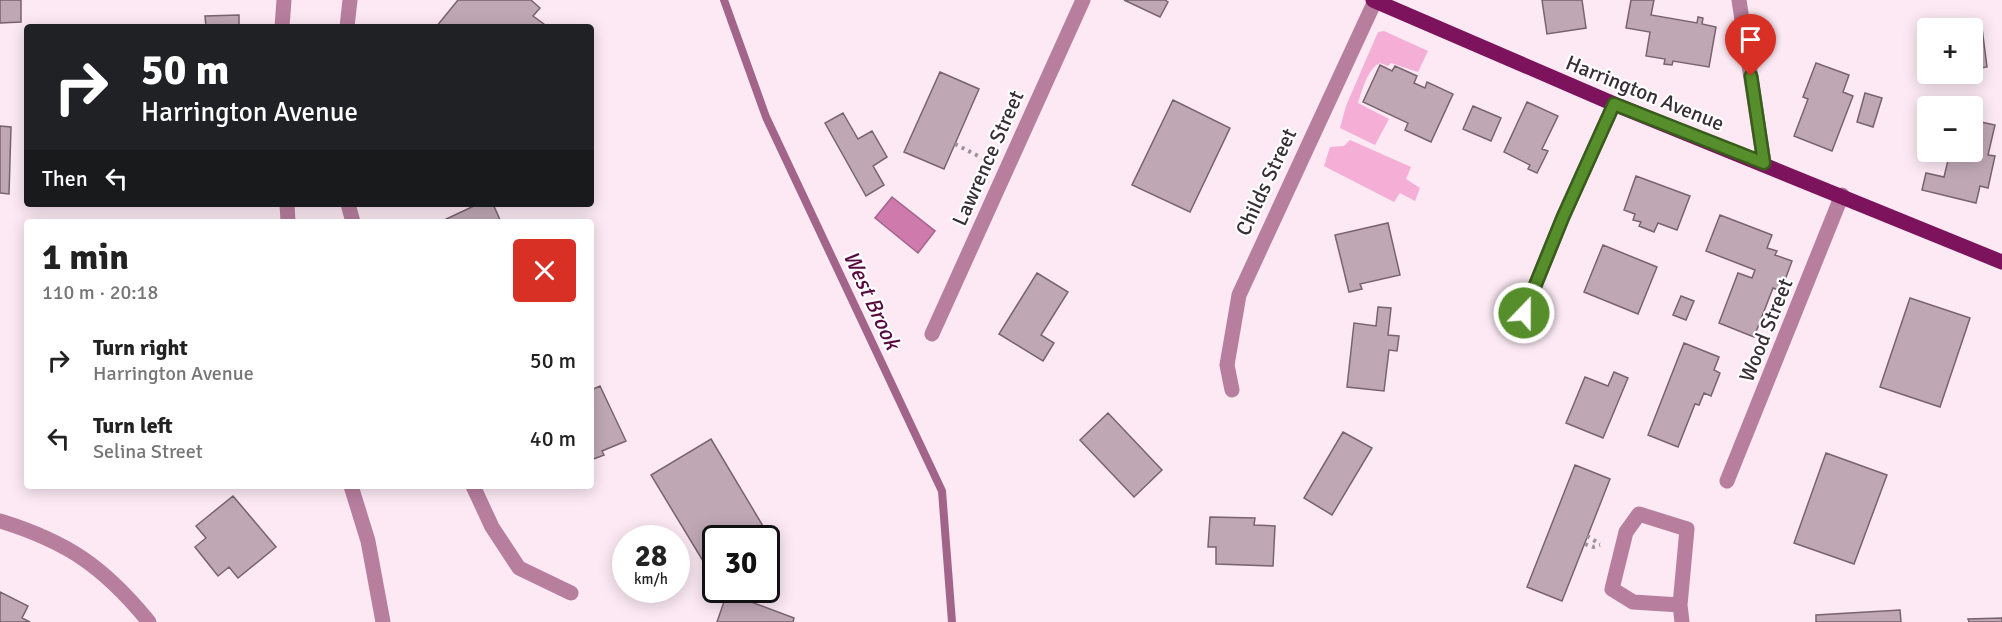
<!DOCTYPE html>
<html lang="en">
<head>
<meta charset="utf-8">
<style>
  body { margin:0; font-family:Signika,sans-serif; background:#f6f6f6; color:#222; height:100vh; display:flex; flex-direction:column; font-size:22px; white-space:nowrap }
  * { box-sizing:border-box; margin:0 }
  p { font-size:20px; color:#767676 }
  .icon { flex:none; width:33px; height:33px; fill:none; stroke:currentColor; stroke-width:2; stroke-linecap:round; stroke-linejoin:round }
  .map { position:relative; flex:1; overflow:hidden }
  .details { position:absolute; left:24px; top:219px; width:570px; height:270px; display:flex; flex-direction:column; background:#fff; border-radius:6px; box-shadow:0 3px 15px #0003 }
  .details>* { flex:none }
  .guide { position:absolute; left:24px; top:24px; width:570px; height:183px; border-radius:6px; box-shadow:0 3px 15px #0003; background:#202124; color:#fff; overflow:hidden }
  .controls { position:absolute; left:1917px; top:18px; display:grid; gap:12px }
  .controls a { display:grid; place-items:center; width:66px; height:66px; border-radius:6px; background:#fff; box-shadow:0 3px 15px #0003; font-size:30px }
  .speed { position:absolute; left:612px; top:525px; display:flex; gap:12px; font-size:30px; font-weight:700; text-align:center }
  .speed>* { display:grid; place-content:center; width:78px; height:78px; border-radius:50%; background:#fff; box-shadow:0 3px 15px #0003; line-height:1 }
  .speed small { font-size:15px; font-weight:400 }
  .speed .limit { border:3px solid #111; border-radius:9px; background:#fff; color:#111 }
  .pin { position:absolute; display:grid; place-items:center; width:51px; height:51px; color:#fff; margin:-62px -26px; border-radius:50% 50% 50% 0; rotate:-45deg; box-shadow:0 0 6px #0007 }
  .pin .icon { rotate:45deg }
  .me { position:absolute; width:66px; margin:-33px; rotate:22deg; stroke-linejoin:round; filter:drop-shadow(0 0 4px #0008) }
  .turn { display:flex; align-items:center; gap:21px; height:126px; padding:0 18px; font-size:27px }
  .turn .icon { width:78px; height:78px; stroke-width:2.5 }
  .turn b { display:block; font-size:42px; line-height:51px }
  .then { display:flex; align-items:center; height:57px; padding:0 18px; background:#0003; gap:12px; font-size:22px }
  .round { display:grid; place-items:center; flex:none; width:63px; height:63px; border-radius:6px; background:#f6f6f6 }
  .overview { display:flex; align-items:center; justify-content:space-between; height:102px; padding:0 18px }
  h1 { font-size:36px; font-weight:700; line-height:45px }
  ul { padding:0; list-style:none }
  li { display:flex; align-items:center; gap:18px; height:78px; padding:0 18px }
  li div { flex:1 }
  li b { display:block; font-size:22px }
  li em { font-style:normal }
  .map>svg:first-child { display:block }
  .green { fill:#f5aed6 }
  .water { fill:#cf7aac; stroke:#a26488; stroke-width:1.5 }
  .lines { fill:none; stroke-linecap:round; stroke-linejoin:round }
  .stream { stroke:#a26488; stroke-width:8 }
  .building { fill:#bfa8b4; stroke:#78636f; stroke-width:1.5 }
  .path { stroke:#9f9199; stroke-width:4; stroke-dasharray:3 4.5; stroke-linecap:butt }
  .minor { stroke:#b77e9e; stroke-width:15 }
  .major { stroke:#7d135c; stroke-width:15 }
  .route-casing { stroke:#385c1c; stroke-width:15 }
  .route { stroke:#568e2b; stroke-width:10 }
  .labels { text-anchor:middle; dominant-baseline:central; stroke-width:4.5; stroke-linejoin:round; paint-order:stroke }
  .street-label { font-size:21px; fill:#382f34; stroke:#fff }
  .water-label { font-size:22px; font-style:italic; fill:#57083f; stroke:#fff }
</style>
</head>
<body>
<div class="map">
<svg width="2002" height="622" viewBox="0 0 2002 622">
  <rect width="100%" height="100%" fill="#fce9f3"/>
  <path class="green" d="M1384 31 1428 51 1418 72 1391 63 1388 66 1380 63C1368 68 1362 90 1358 103L1389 119 1375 145 1340 128 1346 106 1378 32Z
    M1350 140 1411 167 1406 179 1420 188 1415 201 1400 193 1394 202 1324 166 1330 147 1344 146Z"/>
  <path class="water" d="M892 197 935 231 918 253 875 218Z"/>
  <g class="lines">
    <path class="stream" d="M724 0 766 117 942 491 952 622"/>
  </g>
  <path class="building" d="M0 0H21V22L0 23Z
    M458 0H531L540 8 533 16 544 24 541 27H436Z
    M1124 0H1165L1168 2 1160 17Z
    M1542 0H1582L1586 28 1547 34Z
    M1631 0H1654L1651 15 1697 23 1698 17 1703 18 1702 24 1716 27 1709 67 1673 61 1672 65 1664 64 1665 59 1646 56 1650 32 1626 28Z
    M239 15V27H206L205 16Z
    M1982 28 1987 67 1975 69 1972 29Z
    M1816 63 1849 75 1843 92 1853 96 1832 151 1794 136 1808 99 1803 97Z
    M1380 65 1392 71 1395 66 1417 76 1414 83 1425 88 1427 82 1453 94 1431 142 1405 130 1408 123 1363 102Z
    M940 72 979 89 944 169 904 152Z
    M1865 93 1882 98 1873 127 1857 122Z
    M1173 100 1230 128 1190 212 1132 185Z
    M1527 102 1558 116 1542 149 1548 151 1537 173 1528 169 1530 165 1504 152Z
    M1473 106 1501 118 1491 141 1463 129Z
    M843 113 858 139 872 131 887 157 873 166 884 185 866 196 825 123Z
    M1972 120 1995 125 1988 155 1995 156 1988 188 1980 186 1976 203 1922 190 1926 173 1944 177 1950 152H1972Z
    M0 126 11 127 9 194 0 193Z
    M1636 176 1690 196 1677 230 1658 223 1654 232 1639 226 1641 222 1633 220 1635 214 1624 210Z
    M478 204H493L501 222H440Z
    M1720 215 1772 235 1767 248 1777 251 1775 255 1792 261 1781 291 1773 288 1754 337 1719 323 1738 273 1752 278 1755 270 1706 251Z
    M1388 223 1400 275 1360 284 1362 289 1349 292 1335 235Z
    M1603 245 1657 267 1638 314 1584 292Z
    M1037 273 1068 292 1041 335 1054 343 1043 361 999 334Z
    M1681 296 1694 301 1686 320 1673 315Z
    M1910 298 1970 318 1940 407 1880 387Z
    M1378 307 1391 308 1388 335 1399 336 1397 351 1389 350 1384 391 1347 387 1354 323 1376 326Z
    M1684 343 1719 357 1714 370 1720 373 1711 396 1704 393 1699 405 1695 404 1678 447 1648 435Z
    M1614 372 1628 378 1603 438 1566 423 1585 377 1608 386Z
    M600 386 626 441 602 451 604 455 591 460V390Z
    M1108 413 1162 470 1134 497 1080 440Z
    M1343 432 1372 448 1332 515 1304 498Z
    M711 439 763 526 741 538H716V553L703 561 651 475Z
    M1826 453 1887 475 1854 564 1794 543Z
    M1575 465 1610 479 1562 601 1527 587Z
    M233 496 276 547 238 578 229 567 218 576 195 547 206 538 196 526Z
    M1210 517 1255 518 1254 525 1275 526 1273 566 1216 564V547H1208Z
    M0 592 28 606 22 618 30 622H0Z
    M727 593 794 618 793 622H717Z
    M1900 610 1901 622H1816V615Z
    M2002 618V622H1969L1968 619Z"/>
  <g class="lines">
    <path class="path" d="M955 144 986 160
      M1587 536 1600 544
      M1585 544 1593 547 1600 545"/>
    <path class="minor" d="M1739 0 1764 163
      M282 27 284 0
      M347 27 350 0
      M287 204 288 222
      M348 204 353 222
      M1524 313 1563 217 1614 104
      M932 334 1083 0
      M1232 390 1227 365 1239 295 1375 1
      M1727 481 1842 195
      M351 486 368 541 383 622
      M473 486 492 527 519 568 571 593
      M0 521C68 542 104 567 149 622
      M1680 605 1633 602 1612 589 1626 532 1639 514 1687 529 1680 605 1682 622"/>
    <path class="major" d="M1373 0 1614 104 2002 262"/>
  </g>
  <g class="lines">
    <defs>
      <path id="route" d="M1524 313 1563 217 1614 104 1764 163 1751 76"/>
    </defs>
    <use href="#route" class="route-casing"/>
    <use href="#route" class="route"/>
  </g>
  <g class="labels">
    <g class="street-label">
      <text transform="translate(1645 93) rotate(22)">Harrington Avenue</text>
      <text transform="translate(988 158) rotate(-66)">Lawrence Street</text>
      <text transform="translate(1266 182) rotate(-65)">Childs Street</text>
      <text transform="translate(1766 330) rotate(-68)">Wood Street</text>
    </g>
    <g class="water-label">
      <text transform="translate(872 300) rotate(65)">West Brook</text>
    </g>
  </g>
</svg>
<div class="controls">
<a>+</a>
<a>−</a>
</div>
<div class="speed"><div>28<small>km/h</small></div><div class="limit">30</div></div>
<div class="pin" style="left:1751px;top:76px;background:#d93025"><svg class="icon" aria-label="arrive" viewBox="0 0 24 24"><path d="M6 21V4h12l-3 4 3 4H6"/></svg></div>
<svg class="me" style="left:1524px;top:313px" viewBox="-20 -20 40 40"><circle r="17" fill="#568e2b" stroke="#fff" stroke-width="3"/><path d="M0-11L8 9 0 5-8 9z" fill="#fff"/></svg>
<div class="guide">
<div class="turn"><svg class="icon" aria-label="right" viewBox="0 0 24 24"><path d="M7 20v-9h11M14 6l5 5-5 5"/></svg><div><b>50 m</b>Harrington Avenue</div></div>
<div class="then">Then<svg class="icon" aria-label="left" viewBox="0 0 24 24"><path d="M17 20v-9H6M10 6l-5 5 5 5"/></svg></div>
</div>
<section class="details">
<div class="overview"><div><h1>1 min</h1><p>110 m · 20:18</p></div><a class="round" style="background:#d93025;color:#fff"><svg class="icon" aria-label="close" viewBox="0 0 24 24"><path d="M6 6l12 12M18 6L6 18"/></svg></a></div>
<ul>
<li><svg class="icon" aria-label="right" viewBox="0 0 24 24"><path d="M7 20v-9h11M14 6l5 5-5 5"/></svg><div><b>Turn right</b><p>Harrington Avenue</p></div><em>50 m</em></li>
<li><svg class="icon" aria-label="left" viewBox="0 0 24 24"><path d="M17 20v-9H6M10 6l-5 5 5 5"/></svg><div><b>Turn left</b><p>Selina Street</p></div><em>40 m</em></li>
</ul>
</section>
</div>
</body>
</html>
